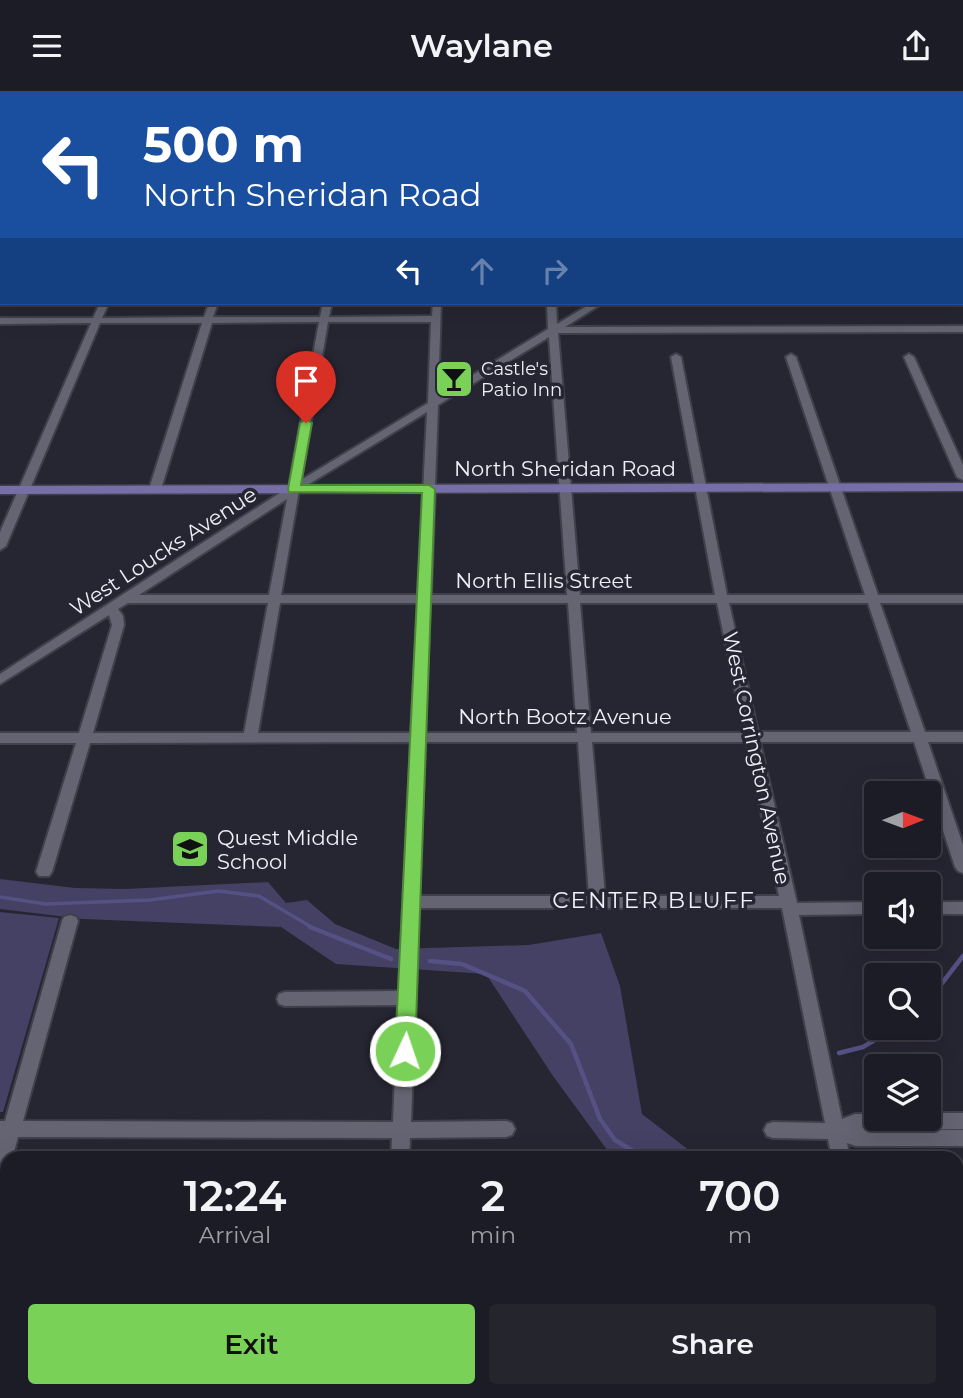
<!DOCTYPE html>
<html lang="en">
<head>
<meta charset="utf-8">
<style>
  body { margin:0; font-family:Montserrat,sans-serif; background:#25252e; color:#f1f3f6; height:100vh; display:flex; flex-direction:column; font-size:26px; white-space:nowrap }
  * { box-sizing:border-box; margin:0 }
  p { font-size:23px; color:#a0a1a7 }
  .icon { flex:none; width:38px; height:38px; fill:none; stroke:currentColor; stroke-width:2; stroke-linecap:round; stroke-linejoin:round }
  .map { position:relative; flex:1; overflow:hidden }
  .panel { position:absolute; left:0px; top:1060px; width:964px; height:247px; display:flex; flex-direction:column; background:#1c1c26; border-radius:21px 21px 0 0; box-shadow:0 7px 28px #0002,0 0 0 2px #3a3a43 }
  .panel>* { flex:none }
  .hud { position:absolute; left:0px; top:0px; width:964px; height:214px; box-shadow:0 7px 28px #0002,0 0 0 2px #3a3a43; background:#1a4fa0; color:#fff; overflow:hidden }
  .needle { width:46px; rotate:89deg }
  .buttons { position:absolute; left:864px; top:690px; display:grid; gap:14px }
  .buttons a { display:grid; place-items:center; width:77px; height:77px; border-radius:7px; background:#1c1c26; box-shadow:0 7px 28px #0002,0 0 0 2px #3a3a43; font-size:35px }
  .pin { position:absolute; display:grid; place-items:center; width:60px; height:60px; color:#fff; margin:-72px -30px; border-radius:50% 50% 50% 0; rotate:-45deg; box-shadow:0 0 7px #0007 }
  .pin .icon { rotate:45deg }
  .me { position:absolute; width:77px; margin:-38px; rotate:3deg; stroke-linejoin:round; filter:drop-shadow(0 0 5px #0008) }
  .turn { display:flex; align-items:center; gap:24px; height:147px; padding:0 28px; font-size:32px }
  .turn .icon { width:91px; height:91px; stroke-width:2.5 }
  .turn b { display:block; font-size:49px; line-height:60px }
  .lanes { display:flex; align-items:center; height:66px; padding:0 28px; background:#0003; justify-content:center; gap:35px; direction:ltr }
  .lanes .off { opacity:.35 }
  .eta { display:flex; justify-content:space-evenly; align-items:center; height:119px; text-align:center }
  .eta b { font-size:42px; font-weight:600; line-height:49px }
  .cta { display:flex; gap:14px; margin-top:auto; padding:14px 28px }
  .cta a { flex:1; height:80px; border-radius:7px; background:#79d157; color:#111; font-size:28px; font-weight:600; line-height:80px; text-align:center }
  .cta a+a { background:#25252e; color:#f1f3f6 }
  header { display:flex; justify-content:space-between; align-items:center; height:91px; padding:0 28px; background:#1c1c26; font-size:32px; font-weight:600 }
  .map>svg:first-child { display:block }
  .green { fill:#444164 }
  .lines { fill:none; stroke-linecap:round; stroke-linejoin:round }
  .stream-far1 { stroke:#565184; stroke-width:3.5 }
  .stream { stroke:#565184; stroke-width:4.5 }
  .minor-casing { stroke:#40404b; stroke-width:4 }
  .major-casing { stroke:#40404b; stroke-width:3 }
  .minor { fill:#656473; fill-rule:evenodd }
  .major { fill:#756ea7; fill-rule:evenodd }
  .route { fill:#79d157; stroke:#4f8839; stroke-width:2 }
  .labels { text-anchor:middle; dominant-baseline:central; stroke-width:7; stroke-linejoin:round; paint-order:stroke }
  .far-poi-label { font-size:18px; fill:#efeff8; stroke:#262532; text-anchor:start }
  .street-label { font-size:21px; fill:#efeff8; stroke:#262532 }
  .poi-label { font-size:21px; fill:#efeff8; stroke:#262532; text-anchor:start }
  .neighbourhood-label { font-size:23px; letter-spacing:2px; fill:#efeff8; stroke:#262532 }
</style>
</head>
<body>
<header><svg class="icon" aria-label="menu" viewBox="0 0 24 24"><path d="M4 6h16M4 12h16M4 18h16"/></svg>Waylane<svg class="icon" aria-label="share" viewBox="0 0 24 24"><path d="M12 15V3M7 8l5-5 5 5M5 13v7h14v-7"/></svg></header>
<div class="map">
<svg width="963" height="1307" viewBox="0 0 963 1307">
  <rect width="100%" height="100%" fill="#262532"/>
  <path class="green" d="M0 788 75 797 125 798 268 791 286 812 307 809 335 833 396 858 529 854 601 842 620 895 642 1023 699 1067H613L553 985 486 883 336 873 281 836 83 828 0 818Z
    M0 821 59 827 3 1021H0Z
    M957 1216 963 1220V1307H918L905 1300H957Z"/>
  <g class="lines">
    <path class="stream-far1" d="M0 806 46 813 150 809 218 800 259 805 313 837"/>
    <path class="stream" d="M310 836 391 868
      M430 870 462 873 525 900 571 953 600 1028 615 1049 646 1068
      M929 909 963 865
      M839 962 863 956 897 936
      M957 1254 963 1257"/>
    <defs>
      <path id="minor" d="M9 0H17L9 2Z
        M101 0H109L101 2Z
        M190 0H198V2H190Z
        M360 0H368V2H360Z
        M444 0H452V2H444Z
        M530 0H538V2H530Z
        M598 0H606V2H599Z
        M665 0H673V2H666Z
        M733 0H741V2H734Z
        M801 0H809V2H802Z
        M0 31H2L0 38Z
        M962 43H963V47H962Z
        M962 74H963V78H962Z
        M962 107H963V111H962Z
        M962 142H963V148H962Z
        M2 190V198L0 199V191Z
        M962 191H963V197H962Z
        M100 212H109L102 227 204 226 209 212H218L213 226H320L323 212H332L329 226 432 225 433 212H441L438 305 548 238 547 212H556L557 233 592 212H603L565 236 963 235V241L558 242 580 504H715L671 266 676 263 681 266 727 504H865L786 266 791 263 796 266 878 504H963V512H880L925 641H963V651H928L963 754V782L958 780 955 776 914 651H760L797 812 877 811V823L799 824 842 1028 855 1023H877V1027H929V1022H963V1038L856 1039H963V1055H856L847 1052 850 1068H832L828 1048 773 1047 767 1045 764 1039 767 1033 773 1031 825 1032 782 817H419L411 1031 506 1030 512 1032 515 1038 512 1044 506 1046 410 1047 409 1068H391L392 1047 18 1046 12 1068H7V1083L0 1086V1030H5L62 830 64 826 70 824 76 826 78 830 23 1030 393 1031 398 914 285 915 279 913 277 908 279 903 285 901 399 900 411 651 90 652 52 781 49 785H39L36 781 76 652H0V642H79L112 534 109 524 0 593V583L289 396 319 231 212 232 161 398 155 401 149 398 202 232H100L6 455 0 459V441L91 232 0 233V227H93ZM328 231H431L428 312 301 389ZM549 246 567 504H431L438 314ZM427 321 418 504H281L299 399ZM287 408 269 504H139ZM128 512H268L244 642H93L124 534 123 525 118 518ZM280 512H418L411 642H258ZM430 512H568L577 642H425ZM580 512H717L744 642H591ZM729 512H868L911 641H758ZM425 651H578L589 805H419ZM592 651H746L779 805H605Z
        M909 263 914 266 963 374V389L957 386 904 266Z
        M929 811H963V823H929Z
        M379 1300H399V1307H379Z
        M880 1300H900L901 1307H881Z"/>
      <path id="major" d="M870 0H878L879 2H870Z
        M0 14H2V20H0Z
        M962 14H963V20H962Z
        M962 150H963V157H962Z
        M963 392V400L0 403V395Z"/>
    </defs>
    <use href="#minor" class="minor-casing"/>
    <use href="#major" class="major-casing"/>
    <use href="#minor" class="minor"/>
    <use href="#major" class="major"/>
  </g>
  <path class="route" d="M306 328 312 332 301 394H429L435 398 415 960 412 966 405 968 398 966 395 960 422 402 289 401 288 398 300 332Z"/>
  <defs>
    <symbol id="bar-square" viewBox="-11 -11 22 22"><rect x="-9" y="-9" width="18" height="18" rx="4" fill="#79d157" stroke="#262532"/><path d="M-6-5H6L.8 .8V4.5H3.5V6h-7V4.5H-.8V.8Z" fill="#111"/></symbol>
    <symbol id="school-square" viewBox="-11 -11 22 22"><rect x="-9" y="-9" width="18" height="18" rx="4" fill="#79d157" stroke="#262532"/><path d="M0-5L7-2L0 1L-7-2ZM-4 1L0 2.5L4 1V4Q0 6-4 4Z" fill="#111"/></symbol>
  </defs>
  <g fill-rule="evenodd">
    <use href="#bar-square" x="432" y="266" width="44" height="44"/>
    <use href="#school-square" x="168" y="736" width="44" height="44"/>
  </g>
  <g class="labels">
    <g class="far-poi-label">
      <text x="481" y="278">Castle's<tspan x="481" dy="21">Patio Inn</tspan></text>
    </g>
    <g class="street-label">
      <text x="565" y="377">North Sheridan Road</text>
      <text transform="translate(163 460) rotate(-33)">West Loucks Avenue</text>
      <text x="544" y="489">North Ellis Street</text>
      <text x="565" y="625">North Bootz Avenue</text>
      <text transform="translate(757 667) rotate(78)">West Corrington Avenue</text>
    </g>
    <g class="poi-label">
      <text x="217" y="746">Quest Middle<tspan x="217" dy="24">School</tspan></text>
    </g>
    <g class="neighbourhood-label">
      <text x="654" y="809">CENTER BLUFF</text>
    </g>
  </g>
</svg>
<div class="buttons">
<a><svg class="needle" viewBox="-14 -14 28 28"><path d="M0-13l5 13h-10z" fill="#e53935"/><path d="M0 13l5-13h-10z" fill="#a0a1a7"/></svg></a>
<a><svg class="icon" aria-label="sound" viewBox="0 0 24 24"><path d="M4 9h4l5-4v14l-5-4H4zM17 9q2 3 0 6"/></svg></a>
<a><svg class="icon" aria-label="search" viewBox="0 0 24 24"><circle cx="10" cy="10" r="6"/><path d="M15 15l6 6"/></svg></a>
<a><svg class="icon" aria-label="layers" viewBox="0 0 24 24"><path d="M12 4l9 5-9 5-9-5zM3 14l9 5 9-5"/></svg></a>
</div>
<div class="pin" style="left:306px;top:332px;background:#d93025"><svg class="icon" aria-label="arrive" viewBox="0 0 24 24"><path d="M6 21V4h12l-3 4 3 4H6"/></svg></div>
<svg class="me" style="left:405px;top:960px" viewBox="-20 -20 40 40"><circle r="17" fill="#79d157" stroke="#fff" stroke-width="3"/><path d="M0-11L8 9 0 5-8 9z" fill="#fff"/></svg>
<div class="hud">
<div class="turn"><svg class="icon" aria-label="left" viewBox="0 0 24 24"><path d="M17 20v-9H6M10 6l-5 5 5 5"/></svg><div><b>500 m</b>North Sheridan Road</div></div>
<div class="lanes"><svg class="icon" aria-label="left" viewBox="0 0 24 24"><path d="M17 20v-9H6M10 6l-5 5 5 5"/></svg><svg class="icon off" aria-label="ahead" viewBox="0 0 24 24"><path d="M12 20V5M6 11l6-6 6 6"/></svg><svg class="icon off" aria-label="right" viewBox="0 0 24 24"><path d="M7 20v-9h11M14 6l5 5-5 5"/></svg></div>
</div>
<section class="panel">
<div class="eta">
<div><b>12:24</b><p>Arrival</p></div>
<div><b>2</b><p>min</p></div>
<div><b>700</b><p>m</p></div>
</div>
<div class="cta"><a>Exit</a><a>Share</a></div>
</section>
</div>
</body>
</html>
